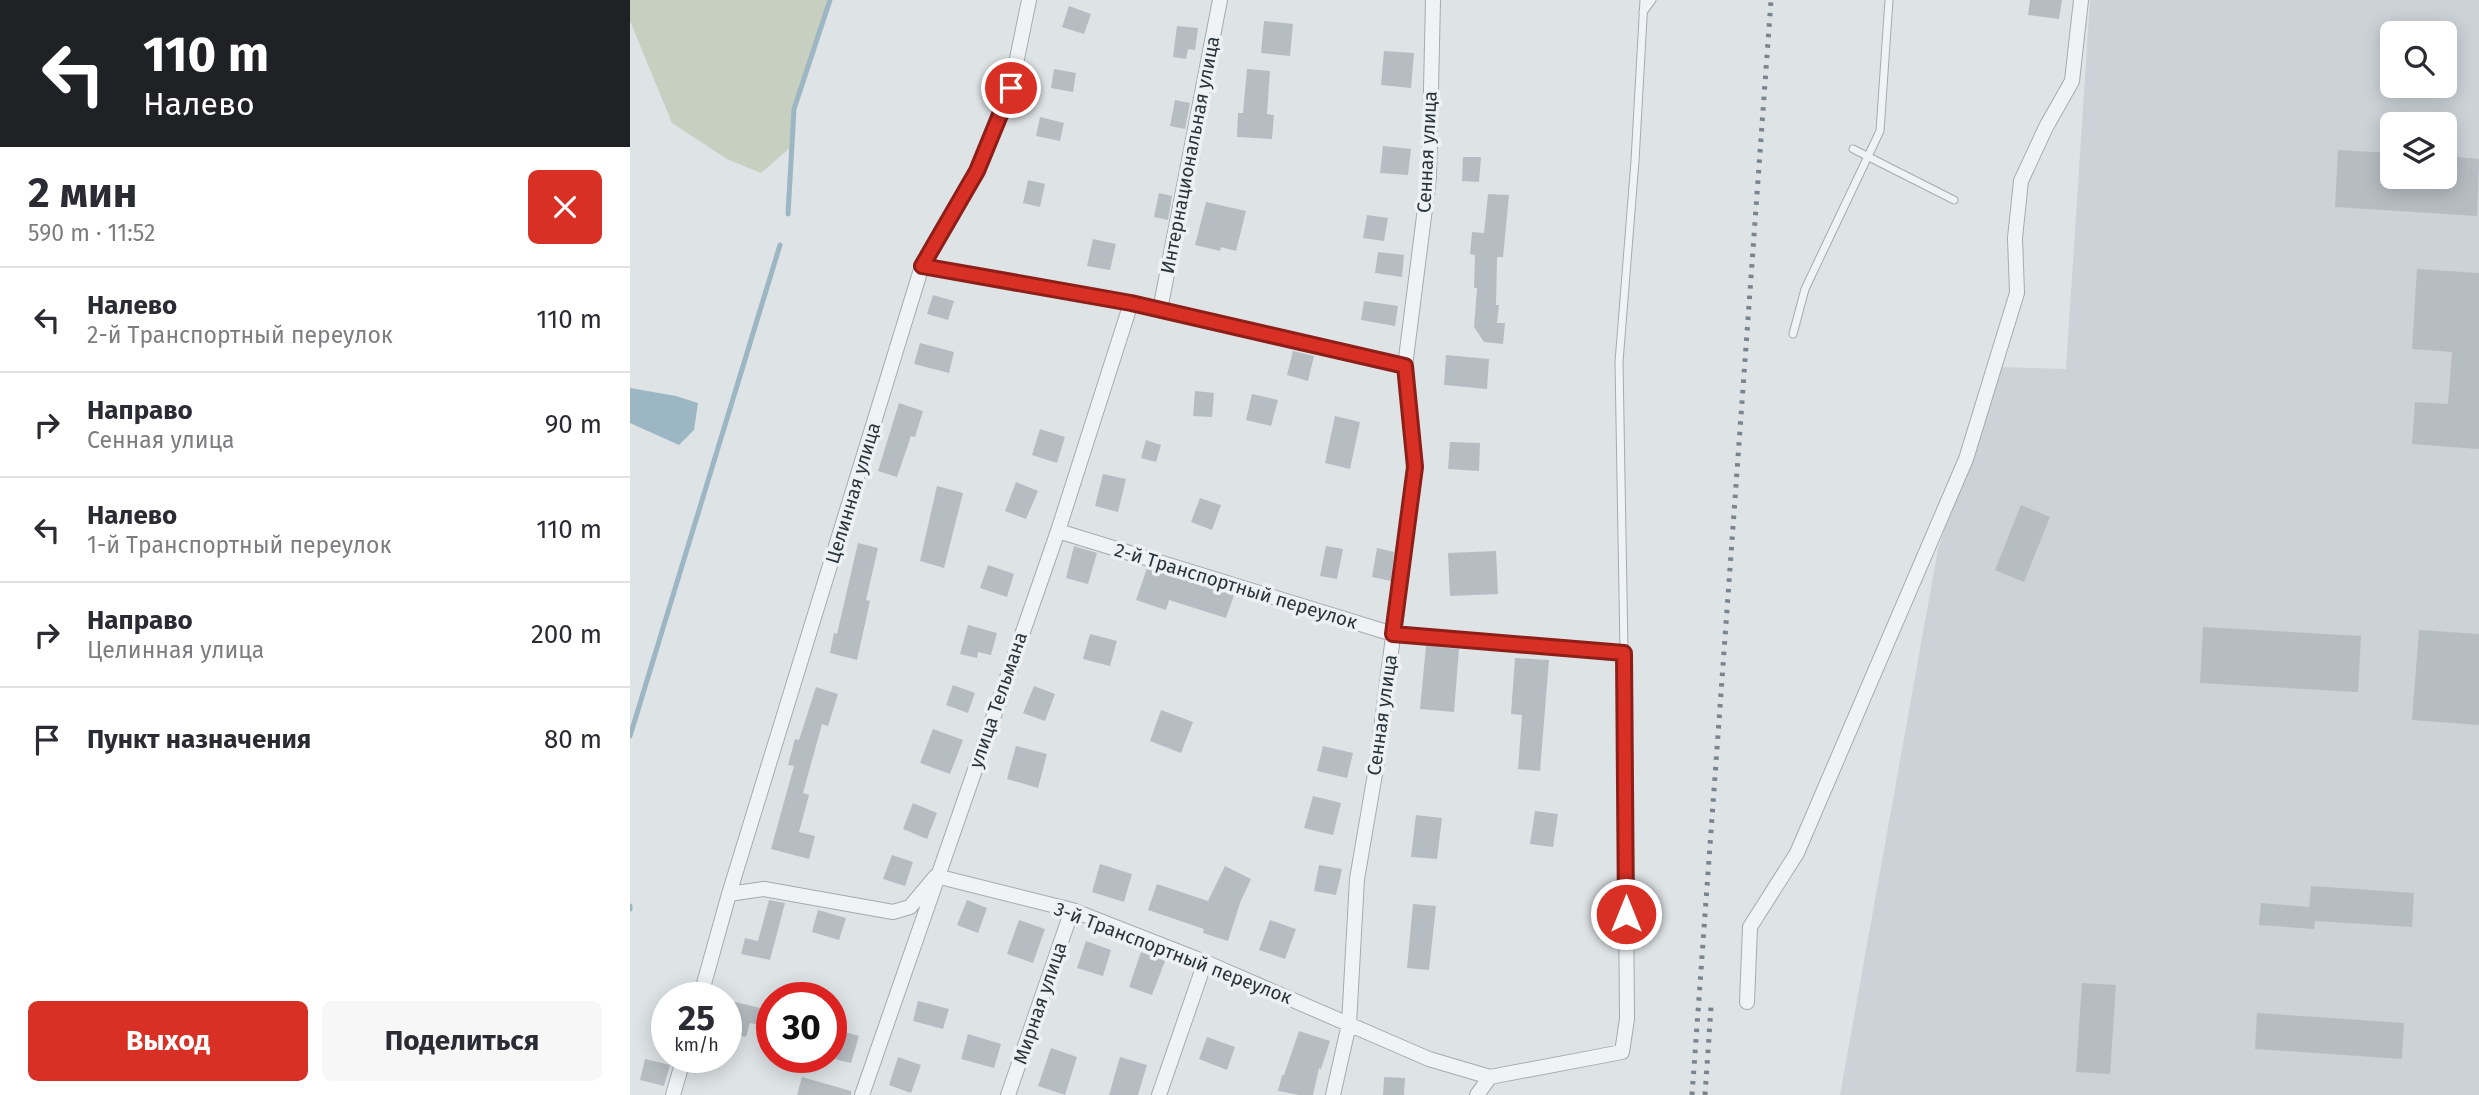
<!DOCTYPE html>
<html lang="ru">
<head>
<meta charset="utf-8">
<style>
  body { margin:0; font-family:"Fira Sans",sans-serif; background:#f7f7f7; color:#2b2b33; height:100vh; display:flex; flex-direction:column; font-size:26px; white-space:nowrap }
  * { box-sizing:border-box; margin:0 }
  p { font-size:23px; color:#7c7c81 }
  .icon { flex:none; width:38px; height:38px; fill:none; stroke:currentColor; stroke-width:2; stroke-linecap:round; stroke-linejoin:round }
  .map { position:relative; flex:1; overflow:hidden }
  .details { display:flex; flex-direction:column; background:#fff; width:630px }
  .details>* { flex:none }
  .top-card { background:#202124; color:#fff; overflow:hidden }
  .buttons { position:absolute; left:1750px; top:21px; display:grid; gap:14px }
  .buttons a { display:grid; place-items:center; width:77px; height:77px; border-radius:10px; background:#fff; box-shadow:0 4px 18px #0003; font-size:35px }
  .speed { position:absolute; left:21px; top:982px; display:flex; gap:14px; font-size:35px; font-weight:700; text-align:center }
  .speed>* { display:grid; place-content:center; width:91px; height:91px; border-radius:50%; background:#fff; box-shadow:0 4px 18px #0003; line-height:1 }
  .speed small { font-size:18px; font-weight:400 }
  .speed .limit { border:10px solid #d22; background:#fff; color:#111 }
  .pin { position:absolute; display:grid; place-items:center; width:60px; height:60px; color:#fff; margin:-30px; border:4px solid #fff; border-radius:50%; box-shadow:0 2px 7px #0007 }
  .me { position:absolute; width:77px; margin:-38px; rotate:0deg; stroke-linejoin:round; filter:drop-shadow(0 0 5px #0008) }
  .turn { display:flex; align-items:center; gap:24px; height:147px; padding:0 28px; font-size:32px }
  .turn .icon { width:91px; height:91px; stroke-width:2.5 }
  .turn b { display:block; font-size:49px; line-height:60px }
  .round { display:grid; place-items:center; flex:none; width:74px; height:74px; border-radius:10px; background:#f7f7f7 }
  .headline { display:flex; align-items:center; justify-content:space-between; height:119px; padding:0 28px }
  h1 { font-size:42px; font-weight:700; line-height:52px }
  .action { display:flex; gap:14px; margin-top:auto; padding:14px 28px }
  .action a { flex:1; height:80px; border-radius:10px; background:#d93025; color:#fff; font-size:28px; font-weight:700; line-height:80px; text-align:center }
  .action a+a { background:#f7f7f7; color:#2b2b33 }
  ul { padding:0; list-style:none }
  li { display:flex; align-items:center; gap:21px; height:105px; padding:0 28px; border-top:2px solid #e1e1e2 }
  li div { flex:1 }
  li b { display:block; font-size:26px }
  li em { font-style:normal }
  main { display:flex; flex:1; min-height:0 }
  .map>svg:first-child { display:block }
  .built { fill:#ccd2d7; fill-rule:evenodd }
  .green { fill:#c7cfc0 }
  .water { fill:#9cb6c3 }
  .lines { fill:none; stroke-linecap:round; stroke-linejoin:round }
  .stream { stroke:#9cb6c3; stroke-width:5 }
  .building { fill:#b6bdc2 }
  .lane-casing { stroke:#a4abaf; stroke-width:9 }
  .street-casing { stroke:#a4abaf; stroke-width:16 }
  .lane { stroke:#f0f3f5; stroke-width:7 }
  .street { stroke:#f0f3f5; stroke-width:14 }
  .rail { stroke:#79858e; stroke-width:5; stroke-dasharray:3.5 7; stroke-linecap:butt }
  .route-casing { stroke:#8d1f18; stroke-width:18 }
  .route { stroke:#d93025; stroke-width:12 }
  .labels { text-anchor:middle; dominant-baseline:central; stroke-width:7; stroke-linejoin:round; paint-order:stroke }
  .street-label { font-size:19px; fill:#29333b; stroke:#edf1f4 }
</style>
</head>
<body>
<main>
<section class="details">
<div class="top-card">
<div class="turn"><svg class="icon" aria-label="left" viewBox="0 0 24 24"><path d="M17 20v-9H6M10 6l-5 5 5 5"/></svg><div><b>110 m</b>Налево</div></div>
</div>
<div class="headline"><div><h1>2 мин</h1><p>590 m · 11:52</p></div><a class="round" style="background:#d93025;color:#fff"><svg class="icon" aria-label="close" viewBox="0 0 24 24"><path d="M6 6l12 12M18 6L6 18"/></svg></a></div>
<ul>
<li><svg class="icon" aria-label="left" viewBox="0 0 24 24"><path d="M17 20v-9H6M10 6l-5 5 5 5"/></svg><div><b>Налево</b><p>2-й Транспортный переулок</p></div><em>110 m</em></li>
<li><svg class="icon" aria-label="right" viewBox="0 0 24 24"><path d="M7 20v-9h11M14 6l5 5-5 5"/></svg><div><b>Направо</b><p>Сенная улица</p></div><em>90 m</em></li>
<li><svg class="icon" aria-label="left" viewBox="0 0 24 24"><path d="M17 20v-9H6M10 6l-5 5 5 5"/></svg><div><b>Налево</b><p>1-й Транспортный переулок</p></div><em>110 m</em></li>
<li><svg class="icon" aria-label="right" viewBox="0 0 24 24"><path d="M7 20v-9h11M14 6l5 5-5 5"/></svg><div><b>Направо</b><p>Целинная улица</p></div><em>200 m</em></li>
<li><svg class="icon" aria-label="arrive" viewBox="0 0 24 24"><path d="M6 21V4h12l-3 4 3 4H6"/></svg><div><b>Пункт назначения</b></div><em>80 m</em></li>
</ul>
<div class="action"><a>Выход</a><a>Поделиться</a></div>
</section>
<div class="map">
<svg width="1849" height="1095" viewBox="0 0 1849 1095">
  <rect width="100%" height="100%" fill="#dee3e6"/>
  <path class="built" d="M1460 0H1849V1095H1210L1308 549 1367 367 1436 369ZM1762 33H1815V86H1762ZM1762 124H1815V177H1762Z"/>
  <path class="green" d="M0 0H200L164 109 162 146 131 173 97 159 42 123 0 21Z"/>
  <path class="water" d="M0 388 46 396 68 403 64 430 49 445 0 423Z"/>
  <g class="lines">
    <path class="stream" d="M158 214 164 109 200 0
      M0 736 150 245
      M0 906V909"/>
  </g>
  <path class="building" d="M1400 0H1432L1429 19 1398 15Z
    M439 6 461 14 454 34 432 27Z
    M634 21 663 24 660 56 631 53Z
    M547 26 568 28 565 50 558 49 556 59 543 57Z
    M754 51 784 53 781 88 751 85Z
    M424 69 446 73 443 92 421 88Z
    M617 69 640 71 637 114 644 115 642 139 607 137 608 113H613Z
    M545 100 560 103 555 129 540 126Z
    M410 117 434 123 430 141 406 136Z
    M753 146 781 149 778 175 750 173Z
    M1708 150 1762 153V177H1815V156L1849 159 1847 216 1705 207Z
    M833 157H851L849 182 832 181Z
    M398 180 415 184 410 207 393 203Z
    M529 193 542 196 538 220 524 217Z
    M858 194 879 195 873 257H867L866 305H869L867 323H875L873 344 854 342 844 327 847 288H844L845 255 840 254 842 232 854 233Z
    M576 202 616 211 606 251 591 247 590 251 565 245Z
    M737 215 758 218 754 241 733 238Z
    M463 239 486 244 480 270 457 266Z
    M748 252 774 255 772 277 745 273Z
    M1787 269 1849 273V449L1782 444 1785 402 1818 404 1822 352 1782 349Z
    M303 295 324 301 318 320 297 314Z
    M734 301 768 306 765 326 731 320Z
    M290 343 324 352 319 373 284 364Z
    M663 351 684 356 678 381 657 375Z
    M816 355 859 359 857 389 814 385Z
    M565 391 584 393 582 417 563 416Z
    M622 394 648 400 641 426 616 420Z
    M269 403 293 411 285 437 281 436 267 477 248 471Z
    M705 416 730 422 720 469 695 463Z
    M410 429 435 437 427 463 402 455Z
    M516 440 531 445 526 462 511 458Z
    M820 442 850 443 849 471 818 469Z
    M473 474 496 479 488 512 465 506Z
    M386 482 408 491 396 519 375 511Z
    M307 486 333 493 314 568 290 561Z
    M570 498 591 505 582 530 561 522Z
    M1391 505 1420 517 1394 582 1365 570Z
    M228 543 248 548 236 600 240 601 227 660 200 653 204 633 207 634Z
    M444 546 467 553 458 584 436 578Z
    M696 546 713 549 707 579 690 576Z
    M747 548 764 552 761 581 742 577Z
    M866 551 868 594 820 596 818 553Z
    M358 565 384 574 377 597 350 588Z
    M517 568 604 595 596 618 539 600 536 610 506 600Z
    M338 625 367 633 361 655 348 652 347 658 330 654Z
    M1573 627 1731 636 1728 692 1570 683Z
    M1789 630 1849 634V725L1782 720Z
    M460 634 487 641 480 666 453 659Z
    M796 646 829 649 824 712 790 709Z
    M885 658 919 660 910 771 888 769 892 715 881 714Z
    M323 685 345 693 338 713 316 705Z
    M404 686 425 694 415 721 393 713Z
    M186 687 208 694 198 726 192 724 173 793 179 795 169 832 185 836 179 859 141 849 164 766 158 765 165 739 169 740Z
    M531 710 563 722 551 753 520 741Z
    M303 729 333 740 320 774 290 763Z
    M386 746 417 754 408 788 377 779Z
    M693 746 723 753 717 778 687 771Z
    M683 796 711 803 703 835 674 828Z
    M283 803 307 813 297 839 273 829Z
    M905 811 928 814 923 847 900 844Z
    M786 815 812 818 807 859 781 857Z
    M262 855 283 862 275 886 253 879Z
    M470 864 502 874 494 902 462 892Z
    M689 865 712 869 706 895 684 891Z
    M595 866 621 879 610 903 598 941 573 933 574 929 518 910 527 884 578 901Z
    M1681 886 1784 893 1782 927 1685 921 1684 929 1629 925 1631 903 1679 907Z
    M139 900 155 903 140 960 111 954 115 938 128 941Z
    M337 900 357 908 348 933 327 925Z
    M783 904 806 906 799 970 777 968Z
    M188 910 216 918 209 940 182 932Z
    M389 920 415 929 403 963 377 954Z
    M640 920 666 929 655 959 629 950Z
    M456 941 481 950 473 976 447 968Z
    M511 952 535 961 522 995 499 987Z
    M1452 983 1486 985 1480 1074 1446 1072Z
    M288 1001 319 1009 313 1029 283 1021Z
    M105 1002 134 1009 130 1025 120 1023 116 1037 97 1032Z
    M1627 1013 1774 1023 1772 1059 1625 1049Z
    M201 1028 229 1036 221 1063 201 1058Z
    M669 1031 700 1041 691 1069 689 1068 683 1095H669L648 1091 652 1075H654Z
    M338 1034 371 1044 364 1068 331 1059Z
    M577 1037 605 1047 597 1070 569 1059Z
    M421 1048 447 1057 435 1095 408 1086Z
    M268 1057 291 1065 281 1093 259 1085Z
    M490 1057 517 1065 508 1095H479Z
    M15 1059 40 1065 34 1086 10 1080Z
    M172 1077 221 1091V1095H167Z
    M754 1077 775 1078 774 1095H753Z"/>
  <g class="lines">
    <defs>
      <path id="lane" d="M1013 12 1022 0
        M1223 149 1324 200
        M1163 334 1175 289 1250 131 1259 0
        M994 652 989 362 1005 161 1014 0"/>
      <path id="street" d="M292 266 501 303 776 367
        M530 310 590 0
        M99 894 134 889 263 912 280 907 306 876 442 910 575 962 799 1059 860 1077 992 1052 997 1019 994 653 763 634 428 531
        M70 998 99 894 292 266 347 171 381 88 399 0
        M1117 1002 1120 927 1167 853 1336 459 1387 293 1385 238 1391 181 1416 127 1442 81 1451 0
        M43 1095 54 1057
        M232 1095 428 531 501 303
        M378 1095 442 910
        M529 1095 575 962
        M703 1095 719 1024 727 879 746 768 785 467 775 366 799 177 803 0
        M847 1095 860 1077"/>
    </defs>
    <use href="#lane" class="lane-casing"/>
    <use href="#street" class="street-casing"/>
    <use href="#lane" class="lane"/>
    <use href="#street" class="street"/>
    <path class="rail" d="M1062 1095 1141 0
      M1075 1095 1081 1007"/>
  </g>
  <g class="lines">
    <defs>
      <path id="route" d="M381 88 347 171 292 266 501 303 775 366 785 467 763 634 994 653 996 914"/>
    </defs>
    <use href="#route" class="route-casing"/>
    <use href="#route" class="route"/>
  </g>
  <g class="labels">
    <g class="street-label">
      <text transform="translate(797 152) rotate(-87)">Сенная улица</text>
      <text transform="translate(560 155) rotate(-79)">Интернациональная улица</text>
      <text transform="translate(223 493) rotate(-73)">Целинная улица</text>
      <text transform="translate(606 586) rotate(17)">2-й Транспортный переулок</text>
      <text transform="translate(368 700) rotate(-71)">улица Тельмана</text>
      <text transform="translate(752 715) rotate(-82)">Сенная улица</text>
      <text transform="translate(543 953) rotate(21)">3-й Транспортный переулок</text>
      <text transform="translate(410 1003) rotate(-71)">Мирная улица</text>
    </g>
  </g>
</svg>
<div class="buttons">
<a><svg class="icon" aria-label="search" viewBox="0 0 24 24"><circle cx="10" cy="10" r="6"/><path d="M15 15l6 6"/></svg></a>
<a><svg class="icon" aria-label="layers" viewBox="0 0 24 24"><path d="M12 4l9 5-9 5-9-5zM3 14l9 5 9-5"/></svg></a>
</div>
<div class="speed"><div>25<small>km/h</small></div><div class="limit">30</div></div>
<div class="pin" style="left:381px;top:88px;background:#d93025"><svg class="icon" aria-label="arrive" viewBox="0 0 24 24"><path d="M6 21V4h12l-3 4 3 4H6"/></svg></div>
<svg class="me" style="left:996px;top:914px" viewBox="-20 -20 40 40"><circle r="17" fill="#d93025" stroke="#fff" stroke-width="3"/><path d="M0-11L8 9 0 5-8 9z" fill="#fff"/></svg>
</div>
</main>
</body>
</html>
